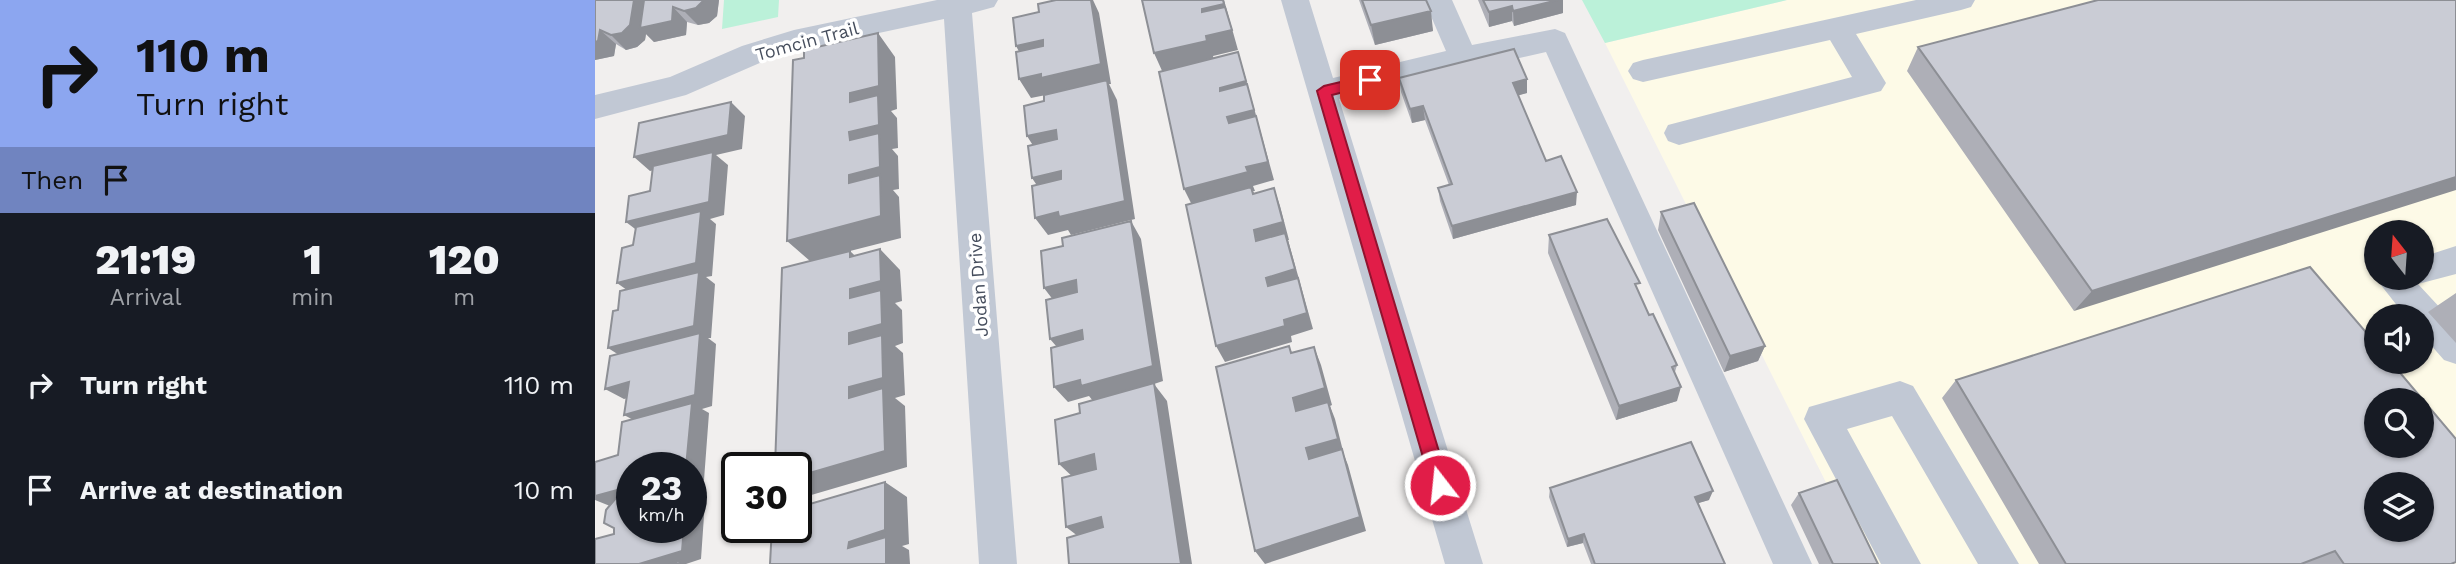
<!DOCTYPE html>
<html lang="en">
<head>
<meta charset="utf-8">
<style>
  body { margin:0; font-family:"Work Sans",sans-serif; background:#20242c; color:#f1f3f6; height:100vh; display:flex; flex-direction:column; font-size:26px; white-space:nowrap }
  * { box-sizing:border-box; margin:0 }
  p { font-size:23px; color:#9ea1a6 }
  .icon { flex:none; width:38px; height:38px; fill:none; stroke:currentColor; stroke-width:2; stroke-linecap:round; stroke-linejoin:round }
  .map { position:relative; flex:1; overflow:hidden }
  .drawer { display:flex; flex-direction:column; background:#171b24; width:595px }
  .drawer>* { flex:none }
  .guide { background:#8ca6f0; color:#111; overflow:hidden }
  .needle { width:46px; rotate:343deg }
  .buttons { position:absolute; left:1769px; top:220px; display:grid; gap:14px }
  .buttons a { display:grid; place-items:center; width:70px; height:70px; border-radius:50%; background:#171b24; box-shadow:0 2px 5px #0004; font-size:35px }
  .speed { position:absolute; left:21px; top:452px; display:flex; gap:14px; font-size:35px; font-weight:700; text-align:center }
  .speed>* { display:grid; place-content:center; width:91px; height:91px; border-radius:50%; background:#171b24; box-shadow:0 2px 5px #0004; line-height:1 }
  .speed small { font-size:18px; font-weight:400 }
  .speed .limit { border:4px solid #111; border-radius:10px; background:#fff; color:#111 }
  .pin { position:absolute; display:grid; place-items:center; width:60px; height:60px; color:#fff; margin:-30px; border-radius:14px; box-shadow:0 4px 10px #0006 }
  .me { position:absolute; width:77px; margin:-38px; rotate:344deg; stroke-linejoin:round; filter:drop-shadow(0 0 5px #0008) }
  .turn { display:flex; align-items:center; gap:24px; height:147px; padding:0 21px; font-size:32px }
  .turn .icon { width:91px; height:91px; stroke-width:2.5 }
  .turn b { display:block; font-size:49px; line-height:60px }
  .then { display:flex; align-items:center; height:66px; padding:0 21px; background:#0003; gap:14px; font-size:26px }
  .eta { display:flex; justify-content:space-evenly; align-items:center; height:119px; text-align:center }
  .eta b { font-size:42px; font-weight:800; line-height:49px }
  ul { padding:0; list-style:none }
  li { display:flex; align-items:center; gap:21px; height:105px; padding:0 21px }
  li div { flex:1 }
  li b { display:block; font-size:26px }
  li em { font-style:normal }
  main { display:flex; flex:1; min-height:0 }
  .map>svg:first-child { display:block }
  .commercial { fill:#fdfae7; fill-rule:evenodd }
  .green { fill:#bbf1d9 }
  .lines { fill:none; stroke-linecap:round; stroke-linejoin:round }
  .minor { fill:#c1c8d4; fill-rule:evenodd }
  .wall { fill:#aeafb7 }
  .shaded-wall { fill:#8d8f95 }
  .building { fill:#caccd5; stroke:#8d8f95; stroke-width:2; fill-rule:evenodd }
  .route { fill:#e11d48; stroke:#92132f; stroke-width:2 }
  .labels { text-anchor:middle; dominant-baseline:central; stroke-width:7; stroke-linejoin:round; paint-order:stroke }
  .street-label { font-size:18px; fill:#464e5d; stroke:#fff }
</style>
</head>
<body>
<main>
<section class="drawer">
<div class="guide">
<div class="turn"><svg class="icon" aria-label="right" viewBox="0 0 24 24"><path d="M7 20v-9h11M14 6l5 5-5 5"/></svg><div><b>110 m</b>Turn right</div></div>
<div class="then">Then<svg class="icon" aria-label="arrive" viewBox="0 0 24 24"><path d="M6 21V4h12l-3 4 3 4H6"/></svg></div>
</div>
<div class="eta">
<div><b>21:19</b><p>Arrival</p></div>
<div><b>1</b><p>min</p></div>
<div><b>120</b><p>m</p></div>
</div>
<ul>
<li><svg class="icon" aria-label="right" viewBox="0 0 24 24"><path d="M7 20v-9h11M14 6l5 5-5 5"/></svg><div><b>Turn right</b></div><em>110 m</em></li>
<li><svg class="icon" aria-label="arrive" viewBox="0 0 24 24"><path d="M6 21V4h12l-3 4 3 4H6"/></svg><div><b>Arrive at destination</b></div><em>10 m</em></li>
</ul>
</section>
<div class="map">
<svg width="1861" height="564" viewBox="0 0 1861 564">
  <rect width="100%" height="100%" fill="#f1efee"/>
  <path class="commercial" d="M1192 0H1861V564H1272L1010 43ZM1782 233H1827V278H1782ZM1782 317H1827V362H1782ZM1782 401H1827V446H1782ZM1782 485H1827V530H1782Z"/>
  <path class="green" d="M129 0H184L183 17 127 29Z
    M987 0H1192L1010 43Z"/>
  <g class="lines">
    <path class="minor" d="M342 0H403L399 7 377 13 422 564H384L349 19 200 51 167 62 91 95 0 119V95L75 77 147 46 199 30Z
      M686 0H714L738 78 851 51 829 0H857L877 45 960 29 970 33 1217 564H1178L951 52 744 99 888 564H850Z
      M1321 0H1380L1376 7 1366 10 1261 34 1291 83 1286 91 1084 145 1073 141 1069 133 1073 125 1257 77 1235 40 1048 82 1038 79 1033 71 1038 63 1048 60Z
      M1861 246V274L1823 284 1861 325V364L1849 360 1827 335V317H1811L1782 280 1827 278V257Z
      M1305 381 1318 386 1424 564H1383L1297 416 1252 429 1326 564H1286L1209 419 1214 407Z"/>
  </g>
  <path class="wall" d="M0 0H124L122 16 114 23 103 25 92 22 91 35 59 42 51 34 50 40 42 47 31 50 21 44 19 56 0 60Z
    M764 0H831L838 31 780 45Z
    M883 0H968V13L919 26 917 21 894 27Z
    M1861 0 1479 311 1312 71 1323 47Z
    M804 78 932 79V93L923 95 951 161 981 205 858 239 845 201 843 188 854 185 830 120 817 123 806 92Z
    M1066 212 1170 346 1163 361 1129 372 1063 230Z
    M954 235 1043 291 1054 315 1082 365 1080 372 1082 401 1021 420 953 253Z
    M1861 293V343L1833 312Z
    M1361 380 1856 564H1444L1347 398Z
    M955 488 1114 500 1103 503 1130 564H996L988 543 972 547 954 497Z
    M1204 493 1283 564H1224L1196 505Z"/>
  <path class="shaded-wall" d="M39 0H52L78 7 92 22 91 35 59 42 51 34 50 40 42 47 31 50 16 35Z
    M109 0H124L122 16 114 23 103 25 89 11Z
    M496 0H498L504 13 516 84H514L522 100 540 219 476 235 473 230 453 235 440 218 463 212 530 201 456 94 436 98 424 79Z
    M628 0H629L643 50 618 56 619 60 568 73 559 53 611 36 614 30 607 9Z
    M963 0H968V13L919 26 918 11Z
    M917 6V21L894 27V12Z
    M836 11 838 31 780 45 776 25Z
    M5 30 21 44 19 56 0 60V42Z
    M283 33 300 57 302 109 296 111 302 118 303 148 297 149 303 156 304 189 298 190 304 197 306 238 255 251 276 271 215 261 192 241 254 183 255 93Z
    M448 40 459 60 432 66 421 46Z
    M643 52 649 72 679 180 658 186 660 191H658L663 205 598 207 589 189 641 142 632 117 625 88Z
    M932 79V93L918 97V83Z
    M136 102 150 116 147 149 121 155 133 165 129 215 115 219 121 224 117 276 111 277 120 284 116 338H113L121 344 117 406 107 409 114 413 109 480 102 482 111 487 106 559 91 564H93H44L89 527H96V467H91L48 425 29 415 100 395 32 360 13 348 39 295 22 283 48 235 31 222 118 156 55 171 39 157Z
    M828 106 830 120 817 123 815 109Z
    M461 130 472 148 444 155 432 136Z
    M466 171 477 189 449 196 437 178Z
    M1861 177V190L1479 311 1497 291Z
    M679 188 685 206 694 240H693L718 329 696 336 697 342 630 362 621 346 673 286 659 230Z
    M982 192 981 205 858 239 857 226Z
    M536 221 546 239 568 381 559 384 572 401 597 564H586L498 401 494 396 473 402 459 387 485 380Z
    M285 249 305 270 307 301 300 303 307 310 308 343 300 346 308 353 310 395 300 398 310 406 312 467 206 498 201 495V477L254 398 255 289Z
    M481 280 493 297 462 305 449 288Z
    M487 330 499 346 468 354 455 339Z
    M1170 346 1163 361 1129 372 1135 356Z
    M719 347 726 365 737 405 735 406 740 419 749 455 753 465 771 531 670 564 660 551 714 459 698 398Z
    M34 382 52 393 29 399 10 389Z
    M1086 387 1082 401 1021 420 1024 406Z
    M499 454 515 470 481 480 464 464Z
    M290 482 312 497 314 544 307 546 314 550 315 564H291L253 548 254 542Z
    M37 486V500L15 506 0 500V496Z
    M1118 491 1114 500 1097 505 1100 497Z
    M506 517 522 531 488 540 471 527Z
    M989 534 988 543 972 547 973 539Z"/>
  <path class="building" d="M0 0H39L35 25 27 33 16 35 5 30 3 41 0 42Z
    M49 0H109L101 8 89 11 78 7 77 21 45 28Z
    M461 0H496L506 64 446 78V74L424 79 421 52 448 46V40L421 46 418 18 444 12 443 4Z
    M547 0H628L629 4 607 9V12L630 7 637 30 611 36 612 41 559 53Z
    M767 0H831L836 11 776 25Z
    M888 0H963L918 11 917 6 894 12Z
    M1503 0H1861V177L1497 291 1323 47Z
    M283 33 284 86 255 93V102L283 95 284 125 254 132 255 140 284 133 285 167 254 175V183L285 175 286 216 192 241 198 60 209 58V50Z
    M919 49 932 79 918 83 951 161 966 156 982 192 857 226 843 188 857 184 828 106 815 109 804 78Z
    M643 52 651 81 625 88V91L652 84 659 110 632 117 634 123 661 116 673 162 651 167 653 172 589 189 564 72Z
    M512 80 530 201 464 217 463 212 440 218 437 186 466 179V171L437 178 433 146 462 139 461 130 432 136 429 106 449 101V95Z
    M136 102 133 135 39 157 44 123Z
    M118 152 114 202 31 222 34 196 55 191 58 166Z
    M656 187 658 194 679 188 688 222 659 230 661 241 690 233 700 269 671 278 673 286 703 278 712 313 689 320 690 326 621 346 591 205Z
    M1099 203 1170 346 1135 356 1066 212Z
    M106 211 101 263 22 283 27 248 38 245 41 227Z
    M1012 219 1045 283 1040 284 1054 315 1058 314 1082 365 1077 367 1086 387 1024 406 954 235Z
    M536 221 558 366 486 386 485 380 459 387 456 348 488 339 487 330 455 339 451 300 482 292 481 280 449 288 446 251 468 246 467 238Z
    M285 249 286 281 255 289V298L286 290 287 324 254 333V344L287 335 288 378 254 387V398L288 388 290 451 201 477V467H180L187 268 255 251V257Z
    M1715 267 1782 345V362H1796L1861 439V562L1856 564H1749L1740 551 1706 564H1471L1361 380ZM1782 401H1827V446H1782ZM1782 485H1827V530H1782Z
    M104 272 99 326 13 348 18 311 23 310 25 291Z
    M105 333 100 395 29 415 34 382 10 389 15 356Z
    M694 346 696 353 719 347 730 388 698 398 701 411 733 402 743 439 711 448 714 459 747 449 765 517 660 551 621 367Z
    M559 383 586 564H474L472 538 508 527 506 517 471 527 467 478 501 469 499 454 464 464 460 420 485 413 484 404Z
    M97 403 91 467H37V486L0 496V462L23 455 27 422Z
    M1096 442 1118 491 1100 497 1130 564H1000L989 534 973 539 955 488Z
    M1242 480 1283 564H1238L1204 493Z
    M290 482V530L254 542 253 548 291 537V564H175L177 527H201V508Z
    M37 494V527H89L87 551 44 564H0V539L19 534V528L9 523 11 510 21 498Z
    M85 561 84 564H74Z"/>
  <path class="route" d="M775 75 780 76V84L737 95 854 485 852 491 845 494 839 491 836 485 722 91 729 86Z"/>
  <g class="labels">
    <g class="street-label">
      <text transform="translate(212 41) rotate(-15)">Tomcin Trail</text>
      <text transform="translate(383 285) rotate(-94)">Jodan Drive</text>
    </g>
  </g>
</svg>
<div class="buttons">
<a><svg class="needle" viewBox="-14 -14 28 28"><path d="M0-13l5 13h-10z" fill="#e53935"/><path d="M0 13l5-13h-10z" fill="#9ea1a6"/></svg></a>
<a><svg class="icon" aria-label="sound" viewBox="0 0 24 24"><path d="M4 9h4l5-4v14l-5-4H4zM17 9q2 3 0 6"/></svg></a>
<a><svg class="icon" aria-label="search" viewBox="0 0 24 24"><circle cx="10" cy="10" r="6"/><path d="M15 15l6 6"/></svg></a>
<a><svg class="icon" aria-label="layers" viewBox="0 0 24 24"><path d="M12 4l9 5-9 5-9-5zM3 14l9 5 9-5"/></svg></a>
</div>
<div class="speed"><div>23<small>km/h</small></div><div class="limit">30</div></div>
<div class="pin" style="left:775px;top:80px;background:#d93025"><svg class="icon" aria-label="arrive" viewBox="0 0 24 24"><path d="M6 21V4h12l-3 4 3 4H6"/></svg></div>
<svg class="me" style="left:845px;top:485px" viewBox="-20 -20 40 40"><circle r="17" fill="#e11d48" stroke="#fff" stroke-width="3"/><path d="M0-11L8 9 0 5-8 9z" fill="#fff"/></svg>
</div>
</main>
</body>
</html>
